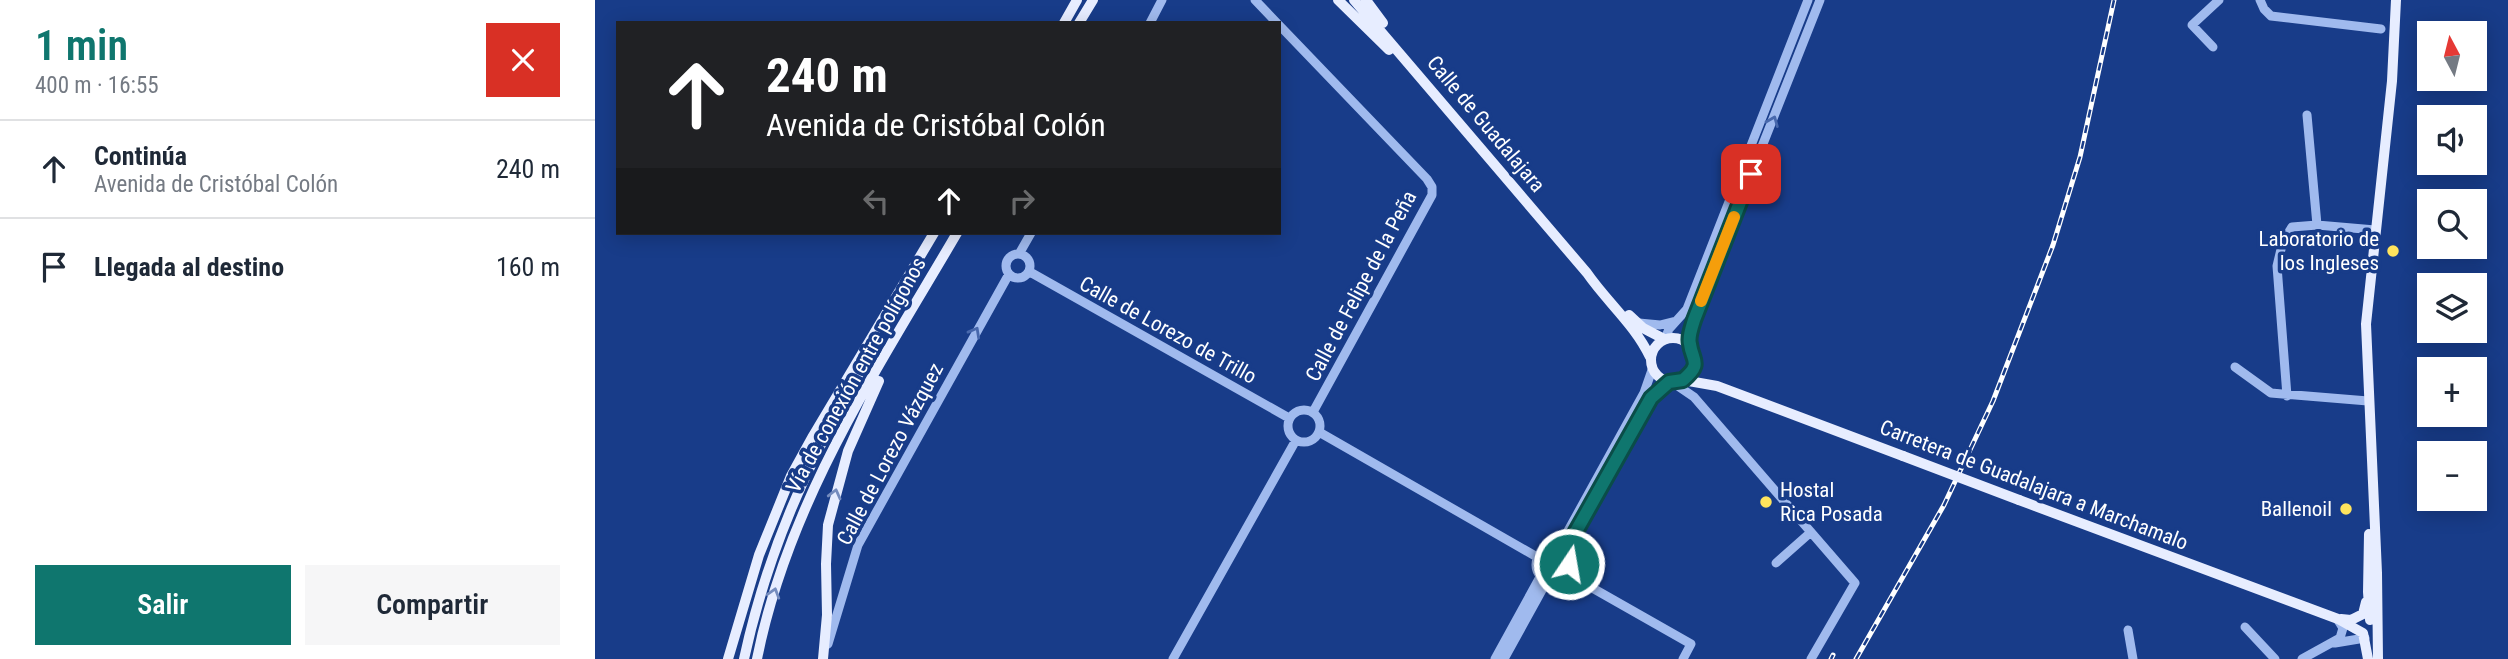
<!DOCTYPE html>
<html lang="es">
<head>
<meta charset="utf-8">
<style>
  body { margin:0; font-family:"Roboto Condensed",sans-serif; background:#f6f6f7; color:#1f2937; height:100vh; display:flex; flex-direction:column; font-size:26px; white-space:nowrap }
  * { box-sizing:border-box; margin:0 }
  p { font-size:23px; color:#747a83 }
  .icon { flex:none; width:38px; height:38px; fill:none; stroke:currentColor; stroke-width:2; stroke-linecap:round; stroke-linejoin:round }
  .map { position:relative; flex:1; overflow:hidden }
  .drawer { display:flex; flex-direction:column; background:#fff; width:595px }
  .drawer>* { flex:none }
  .banner { position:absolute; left:21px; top:21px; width:665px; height:214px; border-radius:0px; box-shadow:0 4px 18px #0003; background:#202124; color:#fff; overflow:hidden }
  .needle { width:46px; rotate:353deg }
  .buttons { position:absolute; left:1822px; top:21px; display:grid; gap:14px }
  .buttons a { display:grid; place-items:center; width:70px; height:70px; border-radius:0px; background:#fff; box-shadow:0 4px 18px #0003; font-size:35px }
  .pin { position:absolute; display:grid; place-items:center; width:60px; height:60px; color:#fff; margin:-30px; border-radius:14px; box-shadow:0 4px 10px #0006 }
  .me { position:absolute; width:77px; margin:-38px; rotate:12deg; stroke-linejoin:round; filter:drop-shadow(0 0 5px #0008) }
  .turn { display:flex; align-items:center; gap:24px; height:147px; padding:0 35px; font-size:32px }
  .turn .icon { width:91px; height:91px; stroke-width:2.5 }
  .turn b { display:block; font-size:49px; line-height:60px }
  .lanes { display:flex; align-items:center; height:66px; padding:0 35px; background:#0003; justify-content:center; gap:35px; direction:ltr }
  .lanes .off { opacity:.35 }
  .round { display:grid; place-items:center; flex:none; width:74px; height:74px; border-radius:0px; background:#f6f6f7 }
  .overview { display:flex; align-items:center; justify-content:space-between; height:119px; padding:0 35px }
  h1 { font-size:42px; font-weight:600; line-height:52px; color:#0f766e }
  .cta { display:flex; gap:14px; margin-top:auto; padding:14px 35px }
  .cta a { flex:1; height:80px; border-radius:0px; background:#0f766e; color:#fff; font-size:28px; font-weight:600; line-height:80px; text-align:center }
  .cta a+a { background:#f6f6f7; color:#1f2937 }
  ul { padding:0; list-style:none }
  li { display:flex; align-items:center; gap:21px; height:98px; padding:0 35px; border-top:2px solid #e0e1e3 }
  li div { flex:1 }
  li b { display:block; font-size:26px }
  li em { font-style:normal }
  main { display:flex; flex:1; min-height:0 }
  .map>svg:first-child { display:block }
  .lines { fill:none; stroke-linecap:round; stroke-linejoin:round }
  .minor { stroke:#a0baee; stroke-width:9 }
  .major { stroke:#e7edff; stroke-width:10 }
  .rail-casing { stroke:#fff; stroke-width:5 }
  .rail { stroke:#183c89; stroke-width:2.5; stroke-dasharray:8; stroke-linecap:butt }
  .major-bridge { stroke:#e7edff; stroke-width:10 }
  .oneway { stroke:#4868ac }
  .oneway2 { stroke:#758cbe }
  .route-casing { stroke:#0a4d48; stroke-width:18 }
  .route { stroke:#0f766e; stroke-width:12 }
  .slow { stroke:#f59e0b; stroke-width:12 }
  .poi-dot { fill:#ffe45d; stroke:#183c89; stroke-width:2.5 }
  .labels { text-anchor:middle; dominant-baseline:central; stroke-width:7; stroke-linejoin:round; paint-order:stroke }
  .street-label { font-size:21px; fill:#fff; stroke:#183c89 }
  .poi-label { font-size:21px; fill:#fff; stroke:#183c89; text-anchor:end }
</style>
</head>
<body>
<main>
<section class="drawer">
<div class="overview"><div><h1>1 min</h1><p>400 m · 16:55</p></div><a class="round" style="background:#d93025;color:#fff"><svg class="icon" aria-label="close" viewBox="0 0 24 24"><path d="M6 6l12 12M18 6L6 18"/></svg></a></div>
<ul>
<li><svg class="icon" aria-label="ahead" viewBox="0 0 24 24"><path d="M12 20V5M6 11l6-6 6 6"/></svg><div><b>Continúa</b><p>Avenida de Cristóbal Colón</p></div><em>240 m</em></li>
<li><svg class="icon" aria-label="arrive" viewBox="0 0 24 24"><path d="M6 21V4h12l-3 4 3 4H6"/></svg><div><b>Llegada al destino</b></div><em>160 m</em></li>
</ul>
<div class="cta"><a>Salir</a><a>Compartir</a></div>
</section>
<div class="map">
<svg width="1913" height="659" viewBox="0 0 1913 659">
  <rect width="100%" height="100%" fill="#183c89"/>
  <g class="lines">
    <path class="minor" d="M660 0 682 23
      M1665 0 1669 9 1676 16 1786 29
      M555 23 567 0
      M684 25 832 179 837 187V195L718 412
      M1618 47 1597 25 1624 0
      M1712 115 1722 225
      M411 266a12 12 0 1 1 24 0a12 12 0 1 1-24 0Z
      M424 254 436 233
      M435 272 694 418
      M1044 323 1065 325 1081 321
      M1070 339 1074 329 1092 309 1213 0
      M1094 345 1099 320 1118 270 1225 0
      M1640 367 1676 393 1773 401
      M1077 382 1099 397 1260 583 1216 659
      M1692 396 1682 266 1688 241 1697 227 1722 225 1780 230
      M693 426a16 16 0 1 1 32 0a16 16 0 1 1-32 0Z
      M724 432 942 557
      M941 565a16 16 0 1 1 32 0a16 16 0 1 1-32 0Z
      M963 549 1049 393 1057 370
      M971 556 975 542 1056 398 1074 382
      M1181 563 1216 532
      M971 573 1096 644 1088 659
      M1650 627 1680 659
      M1533 630 1538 659
      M1740 643 1770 638
      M233 644 263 545 414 274
      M578 659 701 440
      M900 659 945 577
      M909 659 952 581
      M1707 659 1745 638 1748 628 1743 620"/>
    <path class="major" d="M743 0 794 50
      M759 0 992 273C1012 302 1040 325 1055 357
      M771 0 788 23
      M469 23 482 0
      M484 23 498 0
      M1034 315 1048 328 1069 339
      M1056 360a22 22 0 1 1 44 0a22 22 0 1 1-44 0Z
      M1088 380 1122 386 1308 456
      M1424 500 1743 619 1768 633 1773 659
      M1774 534 1773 592 1775 620
      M1746 619 1756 620 1768 614 1771 602
      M133 659 164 555 196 476 218 436 339 233
      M149 659C173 549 212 465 267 368
      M162 659C193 502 283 368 362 233
      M228 659 232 615 231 564 233 525 253 451 284 381
      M1783 659 1782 573 1771 324 1797 81 1801 0"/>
    <defs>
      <path id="rail" d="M1236 659 1238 655
        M1261 659 1349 505 1398 401 1458 245 1485 157 1519 0"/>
    </defs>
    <use href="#rail" class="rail-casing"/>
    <use href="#rail" class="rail"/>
    <path class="major-bridge" d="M1308 456 1424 500"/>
  </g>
  <defs><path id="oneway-chevron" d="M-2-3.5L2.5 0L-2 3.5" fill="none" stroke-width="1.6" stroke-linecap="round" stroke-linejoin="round" transform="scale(1.75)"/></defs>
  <g class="oneway">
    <use href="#oneway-chevron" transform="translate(1178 121) rotate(-68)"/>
    <use href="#oneway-chevron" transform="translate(380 332) rotate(-61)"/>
  </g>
  <g class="oneway2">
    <use href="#oneway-chevron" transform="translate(240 494) rotate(-76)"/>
    <use href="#oneway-chevron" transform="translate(179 593) rotate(-73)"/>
  </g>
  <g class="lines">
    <defs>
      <path id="route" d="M974 564 971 556 975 542 1056 398 1074 382 1088 380C1108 363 1097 361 1095 344 1093 337 1097 327 1099 320L1156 174"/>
    </defs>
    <use href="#route" class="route-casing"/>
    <use href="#route" class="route"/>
    <path class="slow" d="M1106 301 1139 217"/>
  </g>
  <g class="poi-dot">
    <circle cx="1798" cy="251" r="7"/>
    <circle cx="1171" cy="502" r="7"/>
    <circle cx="1751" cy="509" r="7"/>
  </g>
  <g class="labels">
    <g class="street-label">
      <text transform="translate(891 124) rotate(50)">Calle de Guadalajara</text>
      <text transform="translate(766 286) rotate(-62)">Calle de Felipe de la Peña</text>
      <text transform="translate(573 330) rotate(29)">Calle de Lorezo de Trillo</text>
      <text transform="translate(261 375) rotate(-61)">Vía de conexión entre polígonos</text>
      <text transform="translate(295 454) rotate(-62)">Calle de Lorezo Vázquez</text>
      <text transform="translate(1439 485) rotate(21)">Carretera de Guadalajara a Marchamalo</text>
    </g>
    <g class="poi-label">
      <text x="1784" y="239">Laboratorio de<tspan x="1784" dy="24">los Ingleses</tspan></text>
      <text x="1185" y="490" text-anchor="start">Hostal<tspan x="1185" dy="24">Rica Posada</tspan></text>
      <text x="1737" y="509">Ballenoil</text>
    </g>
  </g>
</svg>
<div class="buttons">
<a><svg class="needle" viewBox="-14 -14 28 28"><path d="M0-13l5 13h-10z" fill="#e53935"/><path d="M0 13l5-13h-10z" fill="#747a83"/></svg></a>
<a><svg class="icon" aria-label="sound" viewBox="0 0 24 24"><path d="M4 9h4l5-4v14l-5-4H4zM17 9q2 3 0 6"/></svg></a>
<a><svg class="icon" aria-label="search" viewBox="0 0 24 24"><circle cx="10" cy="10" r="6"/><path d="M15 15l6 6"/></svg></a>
<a><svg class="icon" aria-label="layers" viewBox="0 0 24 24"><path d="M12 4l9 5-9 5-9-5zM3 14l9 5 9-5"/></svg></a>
<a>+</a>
<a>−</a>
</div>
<div class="pin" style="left:1156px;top:174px;background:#d93025"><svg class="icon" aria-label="arrive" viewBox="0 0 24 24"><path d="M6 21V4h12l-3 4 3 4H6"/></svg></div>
<svg class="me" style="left:974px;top:564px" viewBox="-20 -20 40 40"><circle r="17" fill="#0f766e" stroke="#fff" stroke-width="3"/><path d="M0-11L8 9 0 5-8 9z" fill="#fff"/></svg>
<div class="banner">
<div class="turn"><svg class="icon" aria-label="ahead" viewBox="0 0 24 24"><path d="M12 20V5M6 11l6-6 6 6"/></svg><div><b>240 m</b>Avenida de Cristóbal Colón</div></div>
<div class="lanes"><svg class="icon off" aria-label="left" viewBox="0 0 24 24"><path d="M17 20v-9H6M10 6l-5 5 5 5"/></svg><svg class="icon" aria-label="ahead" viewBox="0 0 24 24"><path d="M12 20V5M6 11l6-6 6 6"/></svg><svg class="icon off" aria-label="right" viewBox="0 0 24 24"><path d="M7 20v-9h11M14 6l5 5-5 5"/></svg></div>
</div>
</div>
</main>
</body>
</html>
